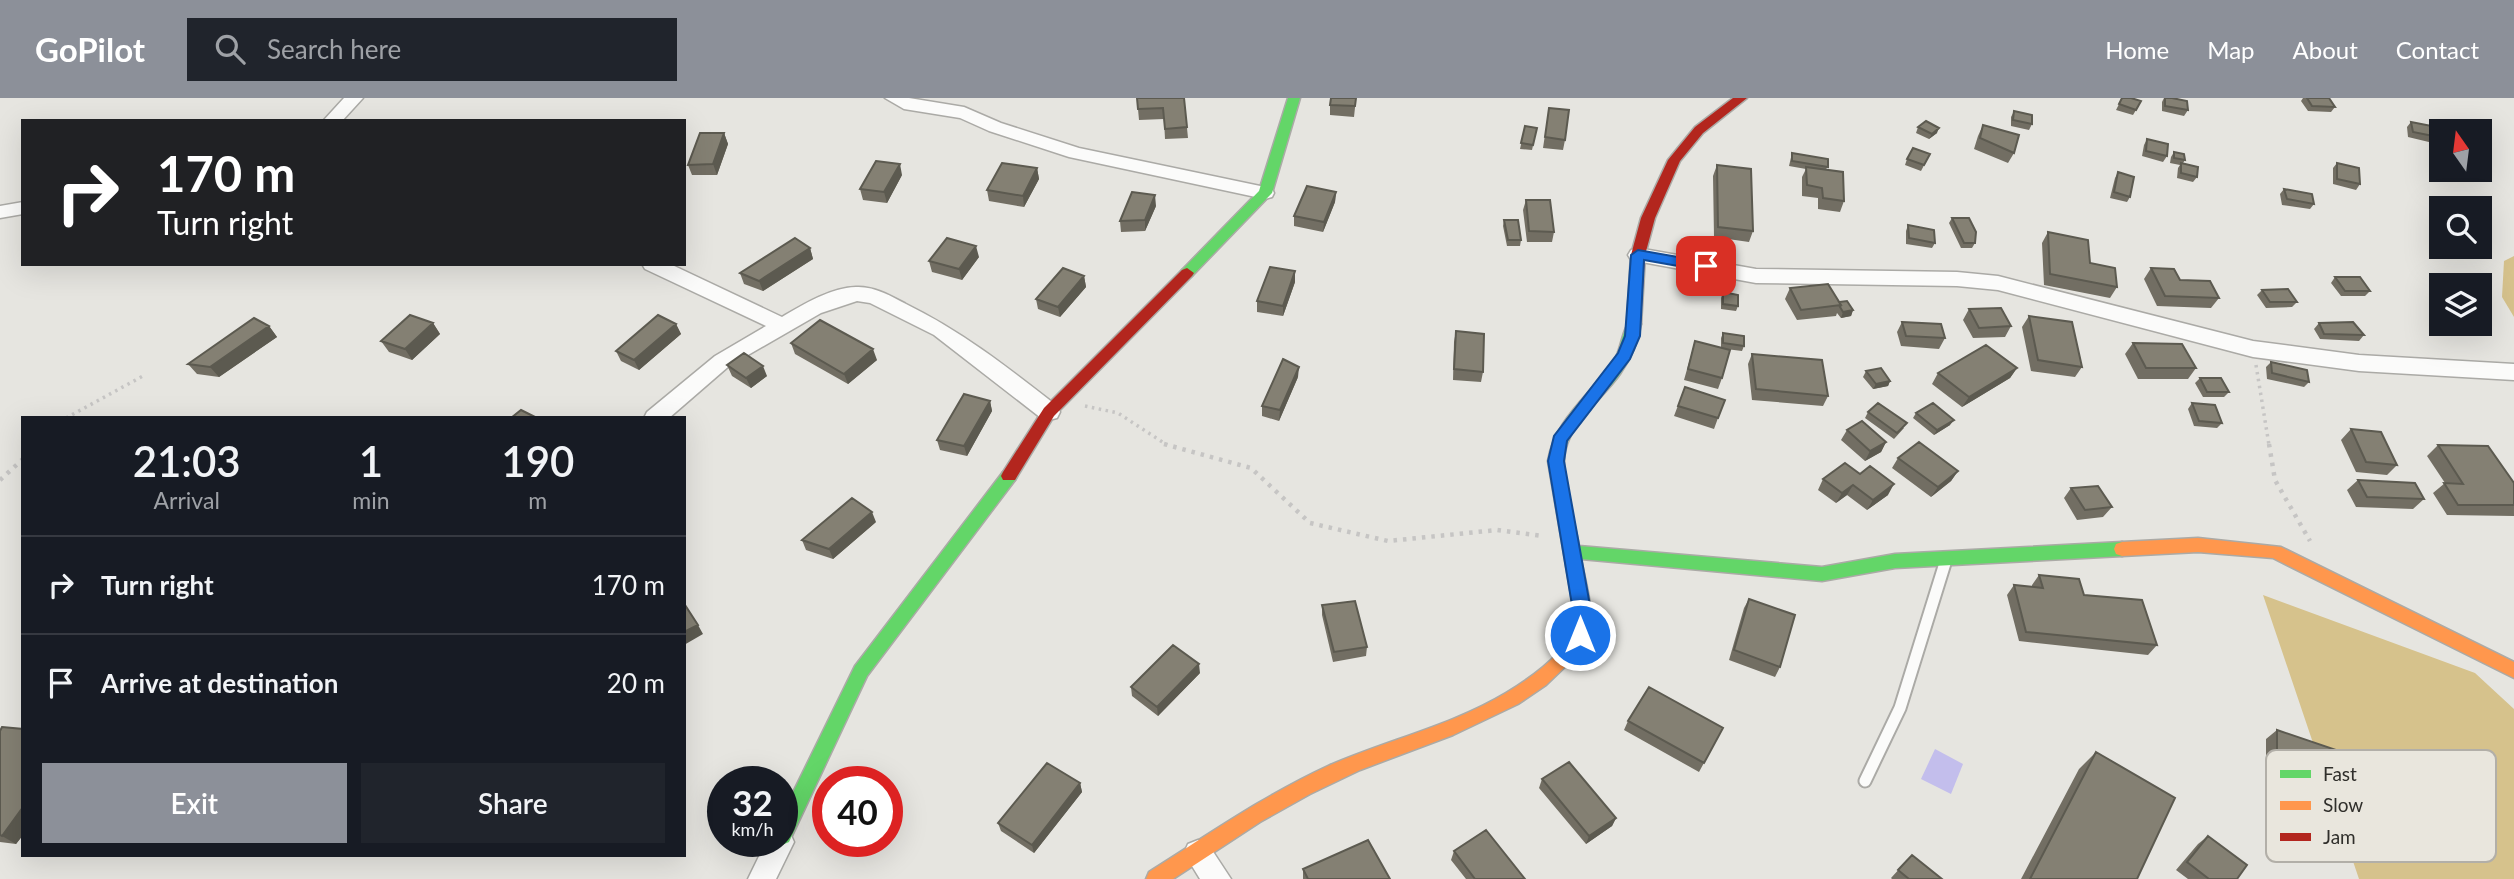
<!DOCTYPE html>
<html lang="en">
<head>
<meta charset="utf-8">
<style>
  body { margin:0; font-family:Lato,sans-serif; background:#20242c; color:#f1f3f6; height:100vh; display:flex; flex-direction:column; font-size:26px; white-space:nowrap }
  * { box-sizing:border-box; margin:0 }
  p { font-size:23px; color:#9ea1a6 }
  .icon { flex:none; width:38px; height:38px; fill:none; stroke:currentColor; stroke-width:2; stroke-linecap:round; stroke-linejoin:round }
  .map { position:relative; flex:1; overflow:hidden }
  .details { position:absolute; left:21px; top:318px; width:665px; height:441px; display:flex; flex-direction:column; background:#171b24; border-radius:0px; box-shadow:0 7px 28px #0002 }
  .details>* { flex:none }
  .guide { position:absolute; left:21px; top:21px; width:665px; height:147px; border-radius:0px; box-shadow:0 7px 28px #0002; background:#202124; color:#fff; overflow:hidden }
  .needle { width:46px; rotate:346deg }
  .controls { position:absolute; left:2429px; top:21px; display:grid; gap:14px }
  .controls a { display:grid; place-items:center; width:63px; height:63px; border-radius:0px; background:#171b24; box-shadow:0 7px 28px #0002; font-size:35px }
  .speed { position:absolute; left:707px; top:668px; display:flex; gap:14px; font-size:35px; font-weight:700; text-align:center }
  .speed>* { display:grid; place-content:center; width:91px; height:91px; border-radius:50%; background:#171b24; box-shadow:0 7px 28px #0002; line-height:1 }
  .speed small { font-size:18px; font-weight:400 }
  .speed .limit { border:10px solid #d22; background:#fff; color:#111 }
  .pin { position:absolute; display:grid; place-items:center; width:60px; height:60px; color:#fff; margin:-30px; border-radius:14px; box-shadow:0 4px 10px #0006 }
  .me { position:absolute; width:77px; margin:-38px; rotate:0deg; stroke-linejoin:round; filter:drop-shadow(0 0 5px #0008) }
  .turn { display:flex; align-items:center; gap:24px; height:147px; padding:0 21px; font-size:32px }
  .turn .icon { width:91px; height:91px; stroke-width:2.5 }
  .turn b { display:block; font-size:49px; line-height:60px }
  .eta { display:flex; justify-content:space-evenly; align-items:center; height:119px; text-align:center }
  .eta b { font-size:42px; font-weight:600; line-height:49px }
  .button { display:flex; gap:14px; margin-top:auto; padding:14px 21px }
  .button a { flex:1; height:80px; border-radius:0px; background:#8c9099; color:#fff; font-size:28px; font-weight:600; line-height:80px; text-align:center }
  .button a+a { background:#20242c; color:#f1f3f6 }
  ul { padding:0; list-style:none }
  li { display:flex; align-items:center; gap:21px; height:98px; padding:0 21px; border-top:2px solid #363941 }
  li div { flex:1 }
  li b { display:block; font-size:26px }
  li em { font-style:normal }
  header { display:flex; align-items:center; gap:42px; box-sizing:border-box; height:98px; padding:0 35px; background:#8c9099; color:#fff }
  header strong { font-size:33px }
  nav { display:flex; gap:38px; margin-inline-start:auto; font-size:24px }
  .search { width:490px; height:63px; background:#20242c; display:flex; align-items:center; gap:18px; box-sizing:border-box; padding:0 24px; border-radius:0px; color:#9ea1a6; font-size:26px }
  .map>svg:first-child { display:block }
  .forest { fill:#d6c28c }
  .water { fill:#c3beec }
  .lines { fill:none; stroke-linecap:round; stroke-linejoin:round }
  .lane-casing { stroke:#abaaa6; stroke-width:15 }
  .street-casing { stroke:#abaaa6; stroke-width:3 }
  .fast-casing { stroke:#abaaa6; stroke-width:3 }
  .slow-casing { stroke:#abaaa6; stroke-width:3 }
  .jam-casing { stroke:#abaaa6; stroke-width:3 }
  .path-far1 { stroke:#c6c5c4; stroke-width:3.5; stroke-dasharray:2.5 4.5; stroke-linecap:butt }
  .path { stroke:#c6c5c4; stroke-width:4.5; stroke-dasharray:3.5 6; stroke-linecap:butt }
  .lane { stroke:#fbfbfa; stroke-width:11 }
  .street { fill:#fbfbfa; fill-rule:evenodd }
  .fast { fill:#63d668; fill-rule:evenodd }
  .slow { fill:#ff974d; fill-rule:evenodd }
  .jam { fill:#b3261e; fill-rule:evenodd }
  .wall { fill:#726e63 }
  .shaded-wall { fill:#5c5a50 }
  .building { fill:#848073; stroke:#5c5a50; stroke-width:2 }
  .route { fill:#1a73e8; stroke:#114b97; stroke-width:2 }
  .key { fill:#e9e6dd; stroke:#b2afa8; stroke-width:2 }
  .key-label { font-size:19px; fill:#302f2b }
</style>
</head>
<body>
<header>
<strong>GoPilot</strong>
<div class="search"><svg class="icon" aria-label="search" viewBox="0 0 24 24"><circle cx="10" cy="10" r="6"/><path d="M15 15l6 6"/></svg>Search here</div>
<nav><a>Home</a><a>Map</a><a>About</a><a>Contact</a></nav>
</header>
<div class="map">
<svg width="2514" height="781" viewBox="0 0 2514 781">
  <rect width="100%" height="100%" fill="#e6e5e0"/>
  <path class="forest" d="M2514 158V219L2502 199 2504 163Z
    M2263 497 2475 575 2514 611V781H2359Z"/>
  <path class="water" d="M1935 651 1963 666 1951 696 1921 681Z"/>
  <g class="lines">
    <defs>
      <path id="lane" d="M1865 683 1900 610 1946 462"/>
      <path id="street" d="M344 0H363L342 23H323Z
        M885 0H909L964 9 1001 25 1079 50 1265 89 1272 91 1274 95 1272 99 1265 101 1069 59 989 33 960 20 904 11Z
        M23 104V116L0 120V108Z
        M1638 150 1756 171 1957 174 1998 178 2253 243 2359 257 2514 266V282L2359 273 2253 259 1998 192 1957 188 1756 185 1631 162 1628 157 1631 152Z
        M642 166H670L782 219C804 206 830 190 856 189 874 188 891 198 906 206 963 234 1007 269 1057 308L1060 314 1057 320 1049 322 1041 320 934 237 870 205 857 203 821 215 729 268 669 320H644L647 314 715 258 766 228 645 171Z
        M782 732 790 735 794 744 776 781H748L766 744H782Z
        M1198 742 1208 746 1231 781H1200L1184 755 1188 746Z"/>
      <path id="fast" d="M1288 0H1300L1272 95 1192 178H1182L1180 175 1182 172 1259 93Z
        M1634 221 1641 226C1638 245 1631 260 1620 276 1602 302 1565 327 1564 362 1563 385 1574 423 1579 448L1822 469 1895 456 2122 444 2128 446 2130 451 2128 456 2122 458 1895 470 1822 483 1581 461C1585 485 1597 517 1586 540L1580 542 1574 540 1571 535 1574 514 1548 363C1555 319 1594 295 1616 259 1622 248 1623 225 1634 221Z
        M1009 372 1015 374 1017 378 1015 382 867 578 789 744 782 747 775 744H782V717L855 568 1003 374Z"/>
      <path id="slow" d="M2198 440 2281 449 2514 564V580L2273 460 2198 454 2122 458 2116 456 2114 451 2116 446 2122 444Z
        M1580 528 1586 530 1589 535 1569 565 1546 587 1518 606 1453 637 1360 672 1310 696 1260 724 1173 781H1146L1149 774C1208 737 1265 697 1328 668 1387 642 1451 628 1506 595 1524 584 1543 571 1557 556 1565 547 1568 532 1580 528Z"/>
      <path id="jam" d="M1733 0H1747L1703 35 1680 63 1655 120 1645 157 1641 226 1639 230H1629L1627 226 1631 157 1641 120 1668 62 1695 29Z
        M1187 170 1194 175 1192 178 1054 318 1015 382H1003L1001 378 1003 374 1044 310 1182 172Z"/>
    </defs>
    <use href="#lane" class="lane-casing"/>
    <use href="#street" class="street-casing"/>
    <use href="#fast" class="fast-casing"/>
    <use href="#slow" class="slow-casing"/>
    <use href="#jam" class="jam-casing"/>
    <path class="path-far1" d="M2256 267 2269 347
      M1085 308 1118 315 1167 347
      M66 320 143 278"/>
    <path class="path" d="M1164 346 1251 370 1310 425 1388 443 1497 432 1542 438
      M2269 346 2275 382 2310 443
      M0 382 23 361"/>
    <use href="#lane" class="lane"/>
    <use href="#street" class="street"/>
    <use href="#fast" class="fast"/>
    <use href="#slow" class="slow"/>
    <use href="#jam" class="jam"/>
  </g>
  <path class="wall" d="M1137 0H1184L1188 40 1165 41 1164 21 1139 22Z
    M1356 0 1354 19 1330 17V7Z
    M2122 0 2136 12 2133 17 2116 12Z
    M2164 0H2172L2188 12 2184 18 2162 13V4Z
    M2303 0H2329L2335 9 2331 14 2308 13 2301 3Z
    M1549 10 1565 42 1563 52 1543 50Z
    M2014 13 2032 26 2029 32 2011 28V19Z
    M2411 24 2438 39 2433 45 2408 39 2407 29Z
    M1983 27 2014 55 2008 65 1974 51 1978 38Z
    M1525 28 1537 30 1532 52 1520 51Z
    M1918 29 1937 35 1929 41 1916 35Z
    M724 35 728 46 717 77H692L688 67Z
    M2147 41 2167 58 2163 64 2142 58 2144 47Z
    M2174 54 2185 62 2183 65 2197 79 2193 84 2177 80 2178 70 2180 67 2170 65 2171 59Z
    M1792 55 1828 69 1826 71 1844 103 1840 114 1818 111V100L1802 98V79L1806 71 1789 68Z
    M1930 56 1921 73 1905 67 1907 61Z
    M2337 65 2360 86 2356 92 2333 86V70Z
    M1717 67 1753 133 1749 144 1714 139 1713 78Z
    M1037 70 1039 81 1024 109 989 103 987 92Z
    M2118 74 2130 99 2127 104 2110 100 2115 80Z
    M902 77 887 105 863 102 860 91Z
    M2284 91 2314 106 2310 111 2282 107 2280 96Z
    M1336 94 1335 104 1323 134 1294 128V118Z
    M1526 102 1554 134 1552 144H1527L1523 112Z
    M1156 108 1145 133 1121 134 1120 123Z
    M1952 120 1975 145 1972 150H1961L1949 125Z
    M1504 122 1521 142 1520 148H1507L1503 128Z
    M1908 127 1935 145 1932 150 1906 146V133Z
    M2048 134 2090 165 2117 189 2110 200 2044 187 2042 145Z
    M810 150 813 161 763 193 744 186 740 175Z
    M979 159 962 182 932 174 929 163Z
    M2151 170 2180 182 2219 200 2211 210 2157 208 2144 181Z
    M1295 173V184L1283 218 1257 214V203Z
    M1084 178 1086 189 1060 219 1038 211 1036 201Z
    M2335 179 2370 193 2365 198H2341L2331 185Z
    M1790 190 1839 204 1853 212 1851 218 1841 220 1837 215 1836 218 1797 222 1785 201Z
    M2262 192 2297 204 2292 209 2266 210 2257 197Z
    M1723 194 1738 208 1736 213 1721 211V200Z
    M1969 211 2011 228 2005 239 1973 240 1963 222Z
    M2029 218 2082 269 2075 279 2031 273 2022 229Z
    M1902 224 1945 240 1939 251 1901 248 1897 234Z
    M433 225 440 236 412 262 389 254 381 243Z
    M2319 225 2364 237 2359 243 2320 241 2314 231Z
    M676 226 681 236 639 272 621 263 616 253Z
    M269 228 277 239 219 279 197 276 188 266Z
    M1456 233 1483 274 1481 284 1453 282 1454 244Z
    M1723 235 1744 248 1742 253 1726 251 1722 280 1718 291 1684 282 1695 243 1721 250V240Z
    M791 245 877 262 848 286 795 256Z
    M2133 245 2196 270 2188 281H2138L2125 256Z
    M1752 256 1828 298 1823 308 1752 302 1748 266Z
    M2271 264 2309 284 2304 289 2267 281 2266 269Z
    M727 267 767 278 751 290 732 278Z
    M2017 270 2010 280 1962 309 1932 286 1938 275Z
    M1866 273 1890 283 1888 288 1873 291 1863 279Z
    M1298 279 1279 323 1262 318V308Z
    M2200 280 2229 294 2224 299H2203L2195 285Z
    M1685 289 1718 320 1714 331 1674 318Z
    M990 303 992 313 967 358 940 352 937 342Z
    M2192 305 2222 325 2217 330 2194 328 2188 311Z
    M1868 314 1904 330 1894 341 1865 320Z
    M1916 315 1950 327 1934 337 1913 320Z
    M2351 331 2397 367 2387 377 2356 374 2341 342Z
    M1847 332 1886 344 1881 354 1865 363 1841 342Z
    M2438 347 2514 385V418L2447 417 2433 395 2445 385 2427 358Z
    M1898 360 1958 373 1951 383 1931 399 1892 370Z
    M1860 376 1888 397 1867 412 1847 397 1836 405 1818 392 1823 381Z
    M2358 382 2424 401 2413 411 2356 409 2347 392Z
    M2071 390 2112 409 2103 419 2077 422 2064 400Z
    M876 424 833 461 806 452 802 442Z
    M2039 477 2084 497 2157 547 2148 557 2019 543 2007 497 2014 487 2032 489V487Z
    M1749 501 1780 569 1775 579 1729 562 1744 510Z
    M1322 507 1367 549 1366 558 1333 564 1322 517Z
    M1200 575 1158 618 1132 598 1131 589Z
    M1628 623 1723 630 1699 674 1624 632Z
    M23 631V737L16 746 0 744V633Z
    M2277 632 2390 702 2378 710 2266 672V641Z
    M2096 654 2137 781H2021L2079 671Z
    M1542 681 1616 720 1612 728 1586 746 1539 690Z
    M1080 685 1082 694 1034 755 1001 733 998 725Z
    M2208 738 2237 781H2188L2176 772 2198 746Z
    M1454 753 1525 781H1466L1451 762Z
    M1912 757 1942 781H1892L1891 780Z
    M1303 771 1390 781H1303Z"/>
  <path class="shaded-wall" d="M1939 30 1937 35 1929 41 1932 36Z
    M724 35 728 46 717 77 713 66Z
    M900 66 902 77 887 105 884 94Z
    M1037 70 1039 81 1024 109 1023 98Z
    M1336 94 1335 104 1323 134 1324 124Z
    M1155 97 1156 108 1145 133V122Z
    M976 148 979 159 962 182 959 171Z
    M810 150 813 161 763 193 759 183Z
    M1295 173V184L1283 218V208Z
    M1084 178 1086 189 1060 219 1058 209Z
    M1853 212 1851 218 1841 220 1843 214Z
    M433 225 440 236 412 262 405 251Z
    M676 226 681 236 639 272 634 262Z
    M269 228 277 239 219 279 210 269Z
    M873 251 877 262 848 286 844 276Z
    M763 268 767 278 751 290 746 280Z
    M1299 269 1298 279 1279 323 1280 312Z
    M2017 270 2010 280 1962 309 1969 299Z
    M1890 283 1888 288 1873 291 1876 286Z
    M990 303 992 313 967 358 964 348Z
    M1954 322 1950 327 1934 337 1937 332Z
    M1886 344 1881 354 1865 363 1870 353Z
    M1958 373 1951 383 1931 399 1938 389Z
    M1894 386 1888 397 1867 412 1873 402Z
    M1853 387 1847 397 1836 405 1842 395Z
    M872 414 876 424 833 461 829 451Z
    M698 527 703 536 684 547V534Z
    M1199 566 1200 575 1158 618 1157 609Z
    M1080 685 1082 694 1034 755 1032 747Z
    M23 709V737L16 746 2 738Z
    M1616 720 1612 728 1586 746 1589 738Z"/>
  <path class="building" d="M1137 0H1184L1187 29 1165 31 1163 10 1138 11Z
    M1331 0H1356L1355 8 1330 7Z
    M2122 0H2131L2141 3 2136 12 2119 6Z
    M2165 0H2172L2187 3 2188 12 2165 8Z
    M2307 0H2329L2335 9 2312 8Z
    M1549 10 1569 12 1565 42 1545 39Z
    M2014 13 2032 17V26L2013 22Z
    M1926 23 1939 30 1932 36 1918 29Z
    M2411 24 2437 29 2438 39 2413 34Z
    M1983 27 2019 37 2014 55 1980 40Z
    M1525 28 1537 30 1533 47 1521 45Z
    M700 35H724L713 66 688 67Z
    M2147 41 2168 46 2167 58 2146 53Z
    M1913 50 1930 56 1924 67 1907 61Z
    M2174 54 2184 56 2185 62 2174 60Z
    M1792 55 1828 61V69L1792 63Z
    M876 63 900 66 884 94 860 91Z
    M1002 65 1037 70 1023 98 987 92Z
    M2181 65 2198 69 2197 79 2181 75Z
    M2337 65 2359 70 2360 86 2337 81Z
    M1717 67 1751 71 1753 133 1718 129Z
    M1806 69 1843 74 1844 103 1823 100 1822 90 1807 87Z
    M2118 74 2134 79 2130 99 2114 94Z
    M1307 88 1336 94 1324 124 1294 118Z
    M2284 91 2312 96 2314 106 2287 101Z
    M1132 94 1155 97 1145 122 1120 123Z
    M1526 102H1550L1554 134 1529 133Z
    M1952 120H1969L1976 134 1975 145H1964Z
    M1504 122H1518L1521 142H1508Z
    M1908 127 1934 132 1935 145 1909 140Z
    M2048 134 2088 142 2090 165 2115 170 2117 189 2050 176Z
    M795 140 810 150 759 183 740 175Z
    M947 140 976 148 959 171 929 163Z
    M1270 169 1295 173 1283 208 1257 203Z
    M1063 170 1084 178 1058 209 1036 201Z
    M2151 170 2174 171 2180 182 2210 183 2219 200 2165 198Z
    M2335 179H2360L2370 193H2345Z
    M1828 186 1841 207 1801 212 1790 190Z
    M2288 191 2297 204H2270L2262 192Z
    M1723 194 1738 197V208L1723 206Z
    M1847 203 1853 212 1843 214 1840 209 1841 207 1839 204Z
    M2001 210 2011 228 1979 230 1969 211Z
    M410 217 433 225 405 251 381 243Z
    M658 217 676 226 634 262 616 253Z
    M2029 218 2072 224 2082 269 2038 262Z
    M254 220 269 228 210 269 188 266Z
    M820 222 873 251 844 276 791 245Z
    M1902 224 1941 226 1945 240 1906 238Z
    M2353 224 2364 237 2324 236 2319 225Z
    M1456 233 1484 236 1483 274 1454 271Z
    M1723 235 1744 238V248L1723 245Z
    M1695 243 1730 252 1722 280 1688 271Z
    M2133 245 2182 246 2196 270H2146Z
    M1986 247 2017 270 1969 299 1938 275Z
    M744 255 763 268 746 280 727 267Z
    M1752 256 1822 262 1828 298 1756 291Z
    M1283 261 1299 269 1280 312 1262 308Z
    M2271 264 2307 272 2309 284 2272 275Z
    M1881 270 1890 283 1876 286 1866 273Z
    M2200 280H2221L2229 294H2207Z
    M1685 289 1725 302 1718 320 1678 308Z
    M964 296 990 303 964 348 937 342Z
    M1878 305 1907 325 1897 335 1868 314Z
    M1933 305 1954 322 1937 332 1916 315Z
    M2192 305 2215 307 2222 325 2199 323Z
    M521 312 537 320H511Z
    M1862 323 1886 344 1870 353 1847 332Z
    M2351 331 2381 334 2397 367 2366 364Z
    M1919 344 1958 373 1938 389 1898 360Z
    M2438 347 2488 348 2514 385V407H2458L2444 385 2463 386Z
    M1845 365 1860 376 1870 368 1894 386 1873 402 1853 387 1842 395 1823 381Z
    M2358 382 2415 385 2424 401 2367 399Z
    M2098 388 2112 409 2085 412 2071 390Z
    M852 400 872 414 829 451 802 442Z
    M2039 477 2079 481 2084 497 2142 502 2157 547 2026 534 2014 487 2043 490Z
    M1749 501 1795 517 1780 569 1734 552Z
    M1355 503 1367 549 1334 554 1322 507Z
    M684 507H685L698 527 684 534Z
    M1173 547 1199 566 1157 609 1131 589Z
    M1649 589 1723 630 1704 665 1628 623Z
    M2 629 23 631V709L2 738 0 737V633Z
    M2277 632 2389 670 2390 702 2277 663Z
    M2096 654 2175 700 2137 781H2030Z
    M1569 664 1616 720 1589 738 1542 681Z
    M1047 665 1080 685 1032 747 998 725Z
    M1486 732 1525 781H1475L1454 753Z
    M2208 738 2247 767 2237 781H2209L2187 764Z
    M1368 742 1390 781H1308L1303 771Z
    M1912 757 1942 781H1909L1898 772Z"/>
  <path class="route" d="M1638 152 1706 164 1713 168 1706 173 1644 162 1640 238 1630 261 1567 343 1564 363 1591 513 1587 542 1580 544 1574 542 1572 537 1573 513 1548 363 1554 338 1618 255 1625 238 1631 157Z"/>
  <rect x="2266" y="652" width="230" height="112" rx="10" class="key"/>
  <rect x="2280" y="672" width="31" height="8" fill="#63d668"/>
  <rect x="2280" y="703" width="31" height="9" fill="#ff974d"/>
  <rect x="2280" y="735" width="31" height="8" fill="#b3261e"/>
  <g class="key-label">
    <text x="2323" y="683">Fast</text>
    <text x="2323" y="714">Slow</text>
    <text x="2323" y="746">Jam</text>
  </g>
</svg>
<div class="controls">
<a><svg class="needle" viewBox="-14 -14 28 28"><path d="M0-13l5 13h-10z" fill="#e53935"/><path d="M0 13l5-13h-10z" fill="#9ea1a6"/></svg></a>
<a><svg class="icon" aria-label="search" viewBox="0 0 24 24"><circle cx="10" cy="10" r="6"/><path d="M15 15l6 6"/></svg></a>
<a><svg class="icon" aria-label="layers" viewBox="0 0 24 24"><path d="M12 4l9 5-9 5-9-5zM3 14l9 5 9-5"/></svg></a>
</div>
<div class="speed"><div>32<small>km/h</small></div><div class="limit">40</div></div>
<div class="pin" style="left:1706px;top:168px;background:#d93025"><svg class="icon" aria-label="arrive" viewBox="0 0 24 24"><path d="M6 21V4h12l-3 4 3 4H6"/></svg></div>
<svg class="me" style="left:1580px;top:537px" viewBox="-20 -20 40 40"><circle r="17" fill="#1a73e8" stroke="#fff" stroke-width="3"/><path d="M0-11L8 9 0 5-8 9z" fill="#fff"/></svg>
<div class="guide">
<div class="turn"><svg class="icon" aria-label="right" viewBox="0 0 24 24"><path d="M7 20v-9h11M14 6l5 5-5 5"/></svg><div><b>170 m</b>Turn right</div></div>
</div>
<section class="details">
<div class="eta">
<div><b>21:03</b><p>Arrival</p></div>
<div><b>1</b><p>min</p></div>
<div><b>190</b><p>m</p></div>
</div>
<ul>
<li><svg class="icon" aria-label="right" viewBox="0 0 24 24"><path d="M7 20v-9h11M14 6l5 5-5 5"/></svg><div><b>Turn right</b></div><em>170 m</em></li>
<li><svg class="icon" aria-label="arrive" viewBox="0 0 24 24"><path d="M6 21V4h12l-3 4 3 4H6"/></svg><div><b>Arrive at destination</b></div><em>20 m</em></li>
</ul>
<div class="button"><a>Exit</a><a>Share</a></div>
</section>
</div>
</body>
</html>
